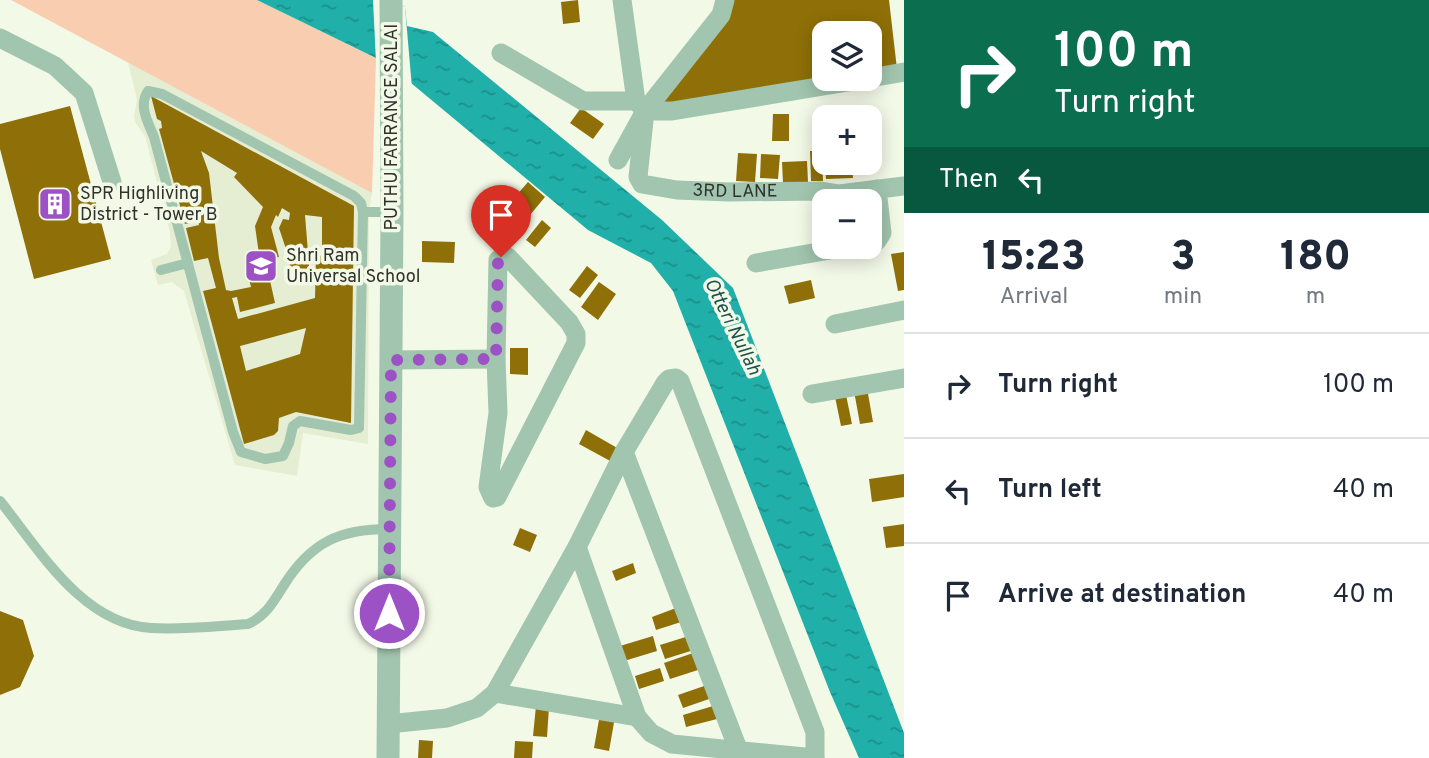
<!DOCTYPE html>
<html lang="en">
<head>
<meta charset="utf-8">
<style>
  body { margin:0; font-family:Overpass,sans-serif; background:#f6f6f7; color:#1f2937; height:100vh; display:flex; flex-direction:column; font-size:26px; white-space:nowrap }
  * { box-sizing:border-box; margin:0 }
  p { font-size:23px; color:#747a83 }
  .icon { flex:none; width:38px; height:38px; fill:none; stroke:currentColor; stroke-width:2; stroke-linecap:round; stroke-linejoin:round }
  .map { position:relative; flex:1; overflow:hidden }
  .drawer { display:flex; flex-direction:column; background:#fff; width:525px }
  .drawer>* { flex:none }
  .guide { background:#0b6e4f; color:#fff; overflow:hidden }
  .fabs { position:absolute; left:812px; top:21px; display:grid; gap:14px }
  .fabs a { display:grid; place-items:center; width:70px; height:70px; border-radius:14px; background:#fff; box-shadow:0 4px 18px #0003; font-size:35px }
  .pin { position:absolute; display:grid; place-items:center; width:60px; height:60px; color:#fff; margin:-72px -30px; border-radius:50% 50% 50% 0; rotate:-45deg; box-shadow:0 0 7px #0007 }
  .pin .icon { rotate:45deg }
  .me { position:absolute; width:77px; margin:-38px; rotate:0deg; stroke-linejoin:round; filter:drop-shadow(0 0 5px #0008) }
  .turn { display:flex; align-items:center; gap:24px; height:147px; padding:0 35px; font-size:32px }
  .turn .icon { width:91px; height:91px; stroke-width:2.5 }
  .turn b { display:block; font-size:49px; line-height:60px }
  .then { display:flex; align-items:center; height:66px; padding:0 35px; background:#0003; gap:14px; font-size:26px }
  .eta { display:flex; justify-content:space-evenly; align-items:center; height:119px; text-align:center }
  .eta b { font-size:42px; font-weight:800; line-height:49px }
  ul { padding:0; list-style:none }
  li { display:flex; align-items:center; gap:21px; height:105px; padding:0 35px; border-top:2px solid #e0e1e3 }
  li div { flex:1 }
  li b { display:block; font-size:26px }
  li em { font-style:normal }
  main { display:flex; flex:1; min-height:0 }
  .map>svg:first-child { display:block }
  .built { fill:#e5edd3 }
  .garden { fill:#f9cdb0 }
  .water { fill:url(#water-ripples) }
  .pier { fill:#f3f9e7 }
  .building { fill:#8f6f07; fill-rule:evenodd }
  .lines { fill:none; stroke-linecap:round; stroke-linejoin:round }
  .service { stroke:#a1c5ae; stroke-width:10 }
  .minor { stroke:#a1c5ae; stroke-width:19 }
  .tertiary { stroke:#a1c5ae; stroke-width:23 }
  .route { stroke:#9c52c4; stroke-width:12; stroke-dasharray:0 21.6 }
  .labels { text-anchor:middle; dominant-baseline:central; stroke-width:7; stroke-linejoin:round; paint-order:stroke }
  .street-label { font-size:18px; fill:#2f322b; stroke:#f3f9e7 }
  .poi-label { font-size:18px; fill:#2f322b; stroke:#f3f9e7; text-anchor:start }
  .water-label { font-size:19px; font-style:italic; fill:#1a514e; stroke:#f3f9e7 }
</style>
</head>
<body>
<main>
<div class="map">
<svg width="904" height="758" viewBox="0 0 904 758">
  <defs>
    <pattern id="water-ripples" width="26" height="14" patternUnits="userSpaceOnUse" patternTransform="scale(1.75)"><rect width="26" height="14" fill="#20afa9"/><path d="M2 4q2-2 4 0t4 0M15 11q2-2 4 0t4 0" fill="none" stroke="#1c8f8a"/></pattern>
  </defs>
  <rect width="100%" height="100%" fill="#f3f9e7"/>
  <path class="built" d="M128 62 372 193 369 212 368 444 303 433 297 476 235 465 184 291 172 282 158 285 151 260 167 254 171 247 170 232 145 136 136 124 134 117 137 100Z"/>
  <path class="garden" d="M11 0H257L376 58 372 193Z"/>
  <path class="water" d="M257 0H394L405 7 407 26 433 32 662 220 733 288 904 733V758H859L830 692 673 291 651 263 588 230 411 83 376 58Z"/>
  <path class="pier" d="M373 0H394L405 7 412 88 376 62Z"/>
  <path class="building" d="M578 0 580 22 563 24 561 2Z
    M731 0H889L897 69 870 73V33H824V80L658 106Z
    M151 96 354 206 351 423 296 412 279 418 278 431 274 435 244 444 203 291 216 288 208 258 194 261 186 228 199 225 198 221 185 224 159 129 162 128 161 121 157 119ZM201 151 237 173 234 177 263 207 255 226 260 261 279 257 271 227 276 215 278 217 282 208 290 213 289 220 283 219 279 228 287 252 293 279 310 277 305 215 322 217V256L316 255 315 298 238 319 232 298 237 297 240 312 275 303 267 267 247 271 251 287 231 291 226 290 219 258 209 173ZM306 328 300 354 246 371 240 346Z
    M70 106 111 259 34 279 0 149V124Z
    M581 108 604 124 593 139 570 123Z
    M773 114H789V141H772Z
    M810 151H822L823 181H811Z
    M738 153 757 154 755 182 736 181Z
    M761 154 780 155 778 179 760 178Z
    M807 161 808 182 783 183 782 162Z
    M825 163H852L853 178 826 179Z
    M528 182 545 197 515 233 497 218Z
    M542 220 551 228 535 247 526 240Z
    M422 241 455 242 454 263 422 262Z
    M904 252V290L898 291 891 254Z
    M587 266 598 275 580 298 569 290Z
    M811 280 815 298 789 304 784 286Z
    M599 282 616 294 598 320 581 307Z
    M510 348H528V375L510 374Z
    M867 388 873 422 860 424 854 391Z
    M845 390 852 424 841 426 834 392Z
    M586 430 619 449 612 462 579 444Z
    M904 474V497L872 502 869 479Z
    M904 524V546L886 548 883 527Z
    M520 528 537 535 530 552 513 545Z
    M633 563 636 573 616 581 612 571Z
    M676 608 681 622 656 630 652 617Z
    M0 611 23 620 34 656 20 687 0 695Z
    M692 635 697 649 665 659 660 645Z
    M653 636 657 651 624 661 620 646Z
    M696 652 701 669 670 679 664 663Z
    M660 668 664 681 639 689 635 676Z
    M707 685 712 698 683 708 678 695Z
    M536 706 549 707 547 737 533 736Z
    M713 706 717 719 686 727 683 715Z
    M600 714 615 717 609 751 594 748Z
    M419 740 433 741 432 758H418Z
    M515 741 533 742 532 758H514Z"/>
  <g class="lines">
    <path class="service" d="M148 91 162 94 354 196 361 203 363 212 359 428 351 430 300 421 293 426 289 443 283 456 265 459 241 452 233 432 154 137C148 122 138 106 148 91Z
      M363 212H392
      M161 270 188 263
      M0 501C39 549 82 624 151 628 183 630 216 626 248 624 266 616 274 601 284 585 311 542 340 529 389 529"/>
    <g class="minor">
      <path d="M622 0 636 101 645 110"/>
      <path d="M0 38 55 66 84 93 112 182"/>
      <path d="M501 53 583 101H636"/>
      <path d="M870 78 904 72"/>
      <path id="s1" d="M645 111 638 177 642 184 677 190 729 192 821 191 839 194 904 186"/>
      <path d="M645 111H672L866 79"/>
      <path d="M618 160 645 111 721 15 725 0"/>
      <path d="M870 243 877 241 882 233 877 189"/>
      <path d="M504 256 508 257 569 322 576 334V343L497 497 493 498 488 487 498 413 496 359 498 260Z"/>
      <path d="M756 263 847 247"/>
      <path d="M835 324 904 310"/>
      <path d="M391 360 496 359"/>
      <path d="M812 394 904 378"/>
      <path d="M624 452 738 749"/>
      <path d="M577 547 637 717"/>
      <path d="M495 693 577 547 624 452 665 383 669 379 676 378 680 381 815 732V758"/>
      <path d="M388 724 447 718 477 708 495 693 637 717 651 733 672 744 815 758"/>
    </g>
    <path class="tertiary" d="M388 758 392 212 391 0"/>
  </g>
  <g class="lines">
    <path class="route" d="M389 613 391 360 496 359 498 260 501 257"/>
  </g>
  <defs>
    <symbol id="building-square" viewBox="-11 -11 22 22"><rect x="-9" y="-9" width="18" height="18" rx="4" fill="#9c52c4" stroke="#f3f9e7"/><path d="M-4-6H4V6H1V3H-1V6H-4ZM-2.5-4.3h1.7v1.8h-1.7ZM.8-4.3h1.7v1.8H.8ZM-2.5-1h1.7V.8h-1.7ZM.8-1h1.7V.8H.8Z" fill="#fff"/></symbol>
    <symbol id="school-square" viewBox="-11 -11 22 22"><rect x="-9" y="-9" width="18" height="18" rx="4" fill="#9c52c4" stroke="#f3f9e7"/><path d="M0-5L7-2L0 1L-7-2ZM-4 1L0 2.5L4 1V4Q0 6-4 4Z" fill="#fff"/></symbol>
  </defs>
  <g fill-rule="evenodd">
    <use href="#building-square" x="36" y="185" width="38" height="38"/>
    <use href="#school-square" x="242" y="247" width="38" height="38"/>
  </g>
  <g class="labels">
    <g class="street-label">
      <text transform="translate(392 127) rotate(-90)">PUTHU FARRANCE SALAI</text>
      <text stroke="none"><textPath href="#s1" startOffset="168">3RD LANE</textPath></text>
    </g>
    <g class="poi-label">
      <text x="80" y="194">SPR Highliving<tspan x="80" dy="21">District - Tower B</tspan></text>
      <text x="286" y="256">Shri Ram<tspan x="286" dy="21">Universal School</tspan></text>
    </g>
    <g class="water-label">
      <text transform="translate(732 327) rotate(64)">Otteri Nullah</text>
    </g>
  </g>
</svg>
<div class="fabs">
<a><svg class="icon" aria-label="layers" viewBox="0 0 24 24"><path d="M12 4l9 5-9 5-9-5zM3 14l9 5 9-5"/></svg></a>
<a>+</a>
<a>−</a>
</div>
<div class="pin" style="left:501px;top:257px;background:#d93025"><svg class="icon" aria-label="arrive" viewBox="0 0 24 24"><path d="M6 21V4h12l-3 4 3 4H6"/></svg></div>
<svg class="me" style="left:389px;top:613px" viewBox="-20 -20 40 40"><circle r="17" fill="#9c52c4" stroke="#fff" stroke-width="3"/><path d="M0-11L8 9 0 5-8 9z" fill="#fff"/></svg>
</div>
<section class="drawer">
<div class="guide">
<div class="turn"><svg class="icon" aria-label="right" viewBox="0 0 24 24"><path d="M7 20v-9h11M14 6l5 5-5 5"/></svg><div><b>100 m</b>Turn right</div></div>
<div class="then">Then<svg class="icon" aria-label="left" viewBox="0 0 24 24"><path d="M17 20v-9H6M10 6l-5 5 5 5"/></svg></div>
</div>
<div class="eta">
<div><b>15:23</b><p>Arrival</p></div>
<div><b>3</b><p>min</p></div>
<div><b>180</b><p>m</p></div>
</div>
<ul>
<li><svg class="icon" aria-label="right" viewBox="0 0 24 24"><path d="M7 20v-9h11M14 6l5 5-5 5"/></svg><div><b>Turn right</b></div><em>100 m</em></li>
<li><svg class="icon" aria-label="left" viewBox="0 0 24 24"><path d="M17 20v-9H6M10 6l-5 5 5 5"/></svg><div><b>Turn left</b></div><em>40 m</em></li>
<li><svg class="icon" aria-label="arrive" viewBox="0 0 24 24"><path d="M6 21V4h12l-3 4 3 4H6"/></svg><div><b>Arrive at destination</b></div><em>40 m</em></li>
</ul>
</section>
</main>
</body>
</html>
